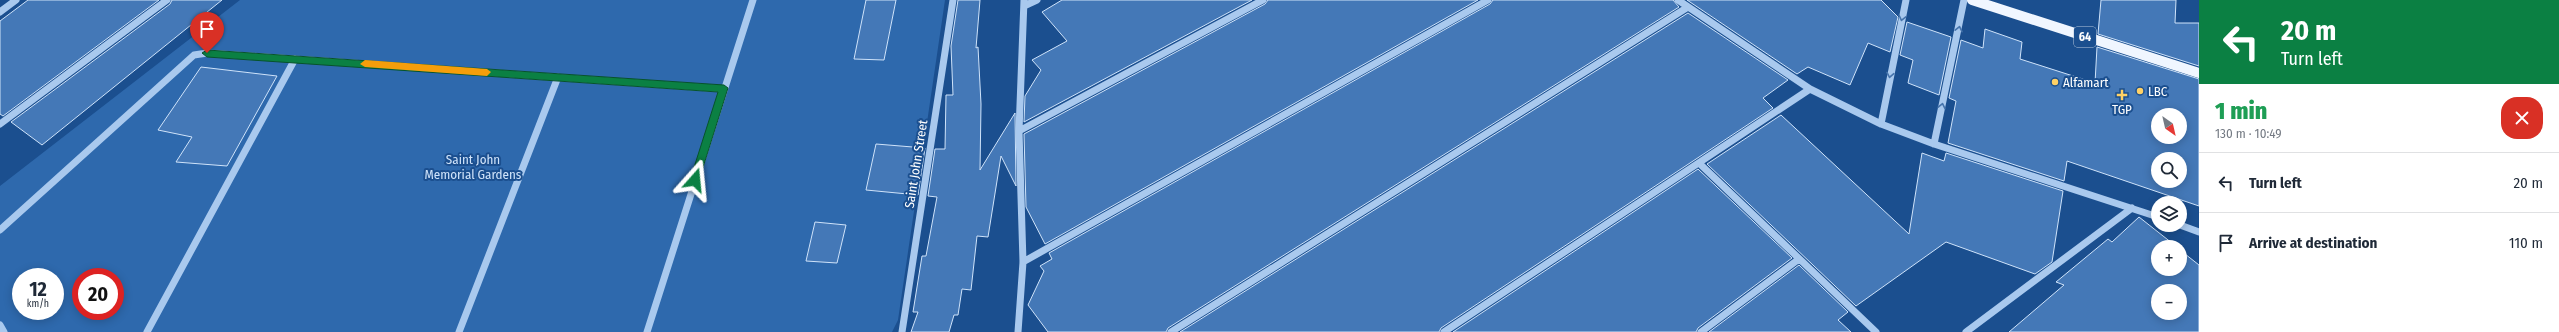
<!DOCTYPE html>
<html lang="en">
<head>
<meta charset="utf-8">
<style>
  body { margin:0; font-family:"Fira Sans Condensed",sans-serif; background:#f2f2f3; color:#1f2937; height:100vh; display:flex; flex-direction:column; font-size:15px; white-space:nowrap }
  * { box-sizing:border-box; margin:0 }
  p { font-size:13px; color:#747a83 }
  .icon { flex:none; width:22px; height:22px; fill:none; stroke:currentColor; stroke-width:2; stroke-linecap:round; stroke-linejoin:round }
  .map { position:relative; flex:1; overflow:hidden }
  .side { display:flex; flex-direction:column; background:#fff; width:360px }
  .side>* { flex:none }
  .banner { background:#0b8043; color:#fff; overflow:hidden }
  .needle { width:26px; rotate:146deg }
  .fabs { position:absolute; left:2151px; top:108px; display:grid; gap:8px }
  .fabs a { display:grid; place-items:center; width:36px; height:36px; border-radius:50%; background:#fff; box-shadow:0 2px 10px #0003; font-size:20px }
  .speed { position:absolute; left:12px; top:268px; display:flex; gap:8px; font-size:20px; font-weight:700; text-align:center }
  .speed>* { display:grid; place-content:center; width:52px; height:52px; border-radius:50%; background:#fff; box-shadow:0 2px 10px #0003; line-height:1 }
  .speed small { font-size:10px; font-weight:400 }
  .speed .limit { border:6px solid #d22; background:#fff; color:#111 }
  .pin { position:absolute; display:grid; place-items:center; width:34px; height:34px; color:#fff; margin:-41px -17px; border-radius:50% 50% 50% 0; rotate:-45deg; box-shadow:0 0 4px #0007 }
  .pin .icon { rotate:45deg }
  .me { position:absolute; width:44px; margin:-22px; rotate:18deg; stroke-linejoin:round; filter:drop-shadow(0 0 3px #0008) }
  .turn { display:flex; align-items:center; gap:14px; height:84px; padding:0 16px; font-size:18px }
  .turn .icon { width:52px; height:52px; stroke-width:2.5 }
  .turn b { display:block; font-size:28px; line-height:34px }
  .round { display:grid; place-items:center; flex:none; width:42px; height:42px; border-radius:16px; background:#f2f2f3 }
  .summary { display:flex; align-items:center; justify-content:space-between; height:68px; padding:0 16px }
  h1 { font-size:24px; font-weight:800; line-height:30px; color:#1e9e55 }
  ul { padding:0; list-style:none }
  li { display:flex; align-items:center; gap:12px; height:60px; padding:0 16px; border-top:1px solid #e0e1e3 }
  li div { flex:1 }
  li b { display:block; font-size:15px }
  li em { font-style:normal }
  main { display:flex; flex:1; min-height:0 }
  .map>svg:first-child { display:block }
  .green { fill:#2e69ad; fill-rule:evenodd }
  .building { fill:#4478b7; stroke:#cfe3fa; fill-rule:evenodd }
  .lines { fill:none; stroke-linecap:round; stroke-linejoin:round }
  .minor { stroke:#a9c9ee; stroke-width:7 }
  .major { stroke:#f0f6ff; stroke-width:10 }
  .oneway { stroke:#4674ac }
  .route { fill:#0b8043; stroke:#07532c }
  .slow { fill:#f59e0b }
  .poi-dot { fill:#ffd166; stroke:#1b4f8f; stroke-width:1.5 }
  .labels { text-anchor:middle; dominant-baseline:central; stroke-width:4; stroke-linejoin:round; paint-order:stroke }
  .shield { fill:#1b4f8f; stroke:#bbcadd; stroke-width:1 }
  .shield-label { font-size:12px; font-weight:bold; fill:#fff }
  .poi-label { font-size:13px; fill:#fff; stroke:#1b4f8f; text-anchor:start }
  .park-label { font-size:13px; fill:#cfe3fa; stroke:#1b4f8f }
  .street-label { font-size:13px; fill:#fff; stroke:#1b4f8f }
</style>
</head>
<body>
<main>
<div class="map">
<svg width="2199" height="332" viewBox="0 0 2199 332">
  <rect width="100%" height="100%" fill="#1b4f8f"/>
  <path class="green" d="M240 0H945L898 320 892 332H0V186ZM21 277H55V311H21ZM81 277H115V311H81Z"/>
  <path class="building" d="M28 0H159L3 116 0 114V21Z
    M172 0H222L42 145 11 122 170 4Z
    M866 0H896L884 60 854 59Z
    M958 0H980L976 48 978 47 981 104 980 170 1015 113 1016 186 1001 156 988 237 977 236 971 290 962 289 958 315H954L949 332H911L918 312H913L922 256H926L937 197 928 196 935 149H945L946 95H953L951 46Z
    M1062 0H1252L1024 122 1025 96 1041 70 1032 60 1067 41 1042 12Z
    M1268 0H1478L1045 244 1026 207 1024 134 1265 4Z
    M1493 0H1673L1679 7 1168 328 1166 332H1048L1028 305 1044 271 1040 266 1052 259 1049 253 1490 4Z
    M1687 0H1881L1898 17 1890 52 1868 43 1850 85 1808 67 1797 74Z
    M2101 0H2176L2175 23H2199V66L2098 34Z
    M1688 13 1788 80 1763 98 1773 108 1441 328 1439 332H1180Z
    M1907 22 1951 37 1939 95 1908 83 1913 60 1900 55Z
    M1985 29 2022 42 2020 59 2095 83 2097 47 2199 79V206L2067 161 2064 181 1948 143 1956 101 1949 98 1961 40 1983 48ZM2158 115H2180V137H2158ZM2158 159H2180V181H2158Z
    M201 67 277 76 227 166 176 162 192 137 158 130Z
    M1781 115 1909 234 1922 153 1944 161 1946 153 2063 191 2052 262 2035 274 1946 242 1856 306 1707 164Z
    M876 144 925 148 918 195 866 190Z
    M1698 169 1792 258 1698 328 1696 332H1453Z
    M2139 217 2177 247H2158V269H2180V250L2199 265V332H2009L2064 285 2056 282 2108 239 2112 242ZM2158 291H2180V313H2158Z
    M815 222 846 225 837 263 806 261Z
    M1799 265 1848 312 1838 320 1851 332H1709Z"/>
  <g class="lines">
    <path class="minor" d="M1678 0 1810 89 1881 124 1934 144 2158 217
      M1024 6 1037 0
      M0 12 16 0
      M0 124 167 0
      M1881 124 1906 0
      M1019 131 1263 0
      M1934 144 1964 0
      M1700 164 1876 332
      M2180 225 2199 232
      M0 230 194 55 207 53 724 89
      M1023 262 1488 0
      M0 325 4 332
      M147 332 295 59
      M459 332 558 77
      M647 332 753 0
      M902 332 953 0
      M1018 332 1023 262 1019 131 1024 0
      M1171 332 1688 7
      M1444 332 1810 89
      M1701 332 1799 259
      M1966 332 2132 208"/>
    <path class="major" d="M1972 0 2199 73"/>
  </g>
  <defs><path id="oneway-chevron" d="M-2-3.5L2.5 0L-2 3.5" fill="none" stroke-width="1.6" stroke-linecap="round" stroke-linejoin="round"/></defs>
  <g class="oneway">
    <use href="#oneway-chevron" transform="translate(1902 18) rotate(103)"/>
    <use href="#oneway-chevron" transform="translate(1959 29) rotate(-78)"/>
    <use href="#oneway-chevron" transform="translate(1890 75) rotate(101)"/>
    <use href="#oneway-chevron" transform="translate(1942 106) rotate(-78)"/>
  </g>
  <path class="route" d="M207 50 724 85 728 88 699 180 695 184 690 180 718 92 207 57 202 53Z"/>
  <path class="slow" d="M365 60 487 69 491 72 487 76 365 67 360 64Z"/>
  <g class="poi-dot">
    <circle cx="2055" cy="82" r="4"/>
    <circle cx="2140" cy="91" r="4"/>
    <path d="M2120 89h4v4h4v4h-4v4h-4v-4h-4v-4h4z"/>
  </g>
  <g class="labels">
    <rect class="shield" x="2074" y="27" width="22" height="20" rx="3"/>
    <g class="shield-label">
      <text x="2085" y="37">64</text>
    </g>
    <g class="poi-label">
      <text x="2063" y="82">Alfamart</text>
      <text x="2148" y="91">LBC</text>
      <text x="2122" y="109" text-anchor="middle">TGP</text>
    </g>
    <g class="park-label">
      <text x="473" y="159">Saint John<tspan x="473" dy="15">Memorial Gardens</tspan></text>
    </g>
    <g class="street-label">
      <text transform="translate(916 164) rotate(-81)">Saint John Street</text>
    </g>
  </g>
</svg>
<div class="fabs">
<a><svg class="needle" viewBox="-14 -14 28 28"><path d="M0-13l5 13h-10z" fill="#e53935"/><path d="M0 13l5-13h-10z" fill="#747a83"/></svg></a>
<a><svg class="icon" aria-label="search" viewBox="0 0 24 24"><circle cx="10" cy="10" r="6"/><path d="M15 15l6 6"/></svg></a>
<a><svg class="icon" aria-label="layers" viewBox="0 0 24 24"><path d="M12 4l9 5-9 5-9-5zM3 14l9 5 9-5"/></svg></a>
<a>+</a>
<a>−</a>
</div>
<div class="speed"><div>12<small>km/h</small></div><div class="limit">20</div></div>
<div class="pin" style="left:207px;top:53px;background:#d93025"><svg class="icon" aria-label="arrive" viewBox="0 0 24 24"><path d="M6 21V4h12l-3 4 3 4H6"/></svg></div>
<svg class="me" style="left:695px;top:180px" viewBox="-20 -20 40 40"><path d="M0-17L14 15 0 8-14 15z" fill="#0b8043" stroke="#fff" stroke-width="4"/></svg>
</div>
<section class="side">
<div class="banner">
<div class="turn"><svg class="icon" aria-label="left" viewBox="0 0 24 24"><path d="M17 20v-9H6M10 6l-5 5 5 5"/></svg><div><b>20 m</b>Turn left</div></div>
</div>
<div class="summary"><div><h1>1 min</h1><p>130 m · 10:49</p></div><a class="round" style="background:#d93025;color:#fff"><svg class="icon" aria-label="close" viewBox="0 0 24 24"><path d="M6 6l12 12M18 6L6 18"/></svg></a></div>
<ul>
<li><svg class="icon" aria-label="left" viewBox="0 0 24 24"><path d="M17 20v-9H6M10 6l-5 5 5 5"/></svg><div><b>Turn left</b></div><em>20 m</em></li>
<li><svg class="icon" aria-label="arrive" viewBox="0 0 24 24"><path d="M6 21V4h12l-3 4 3 4H6"/></svg><div><b>Arrive at destination</b></div><em>110 m</em></li>
</ul>
</section>
</main>
</body>
</html>
